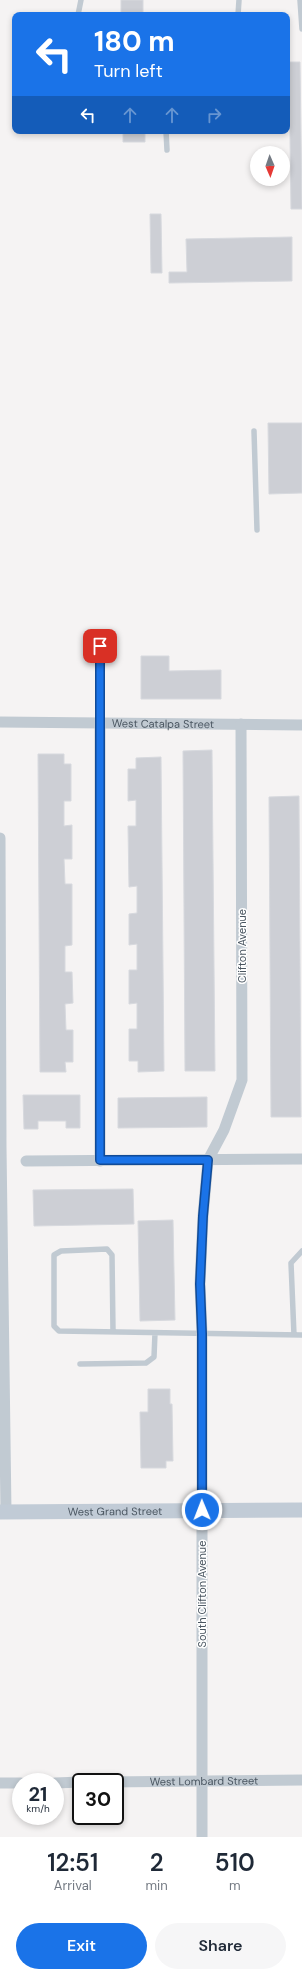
<!DOCTYPE html>
<html lang="en">
<head>
<meta charset="utf-8">
<style>
  body { margin:0; font-family:"DM Sans",sans-serif; background:#f6f6f7; color:#1f2937; height:100vh; display:flex; flex-direction:column; font-size:15px; white-space:nowrap }
  * { box-sizing:border-box; margin:0 }
  p { font-size:13px; color:#747a83 }
  .icon { flex:none; width:22px; height:22px; fill:none; stroke:currentColor; stroke-width:2; stroke-linecap:round; stroke-linejoin:round }
  .map { position:relative; height:1837px; overflow:hidden }
  .sheet { display:flex; flex-direction:column; background:#fff; flex:1 }
  .sheet>* { flex:none }
  .banner { position:absolute; left:12px; top:12px; width:278px; height:122px; border-radius:8px; box-shadow:0 2px 6px #0003; background:#1a73e8; color:#fff; overflow:hidden }
  .needle { width:26px; rotate:178deg }
  .controls { position:absolute; left:250px; top:146px; display:grid; gap:8px }
  .controls a { display:grid; place-items:center; width:40px; height:40px; border-radius:50%; background:#fff; box-shadow:0 2px 6px #0003; font-size:20px }
  .speed { position:absolute; left:12px; top:1773px; display:flex; gap:8px; font-size:20px; font-weight:700; text-align:center }
  .speed>* { display:grid; place-content:center; width:52px; height:52px; border-radius:50%; background:#fff; box-shadow:0 2px 6px #0003; line-height:1 }
  .speed small { font-size:10px; font-weight:400 }
  .speed .limit { border:2px solid #111; border-radius:6px; background:#fff; color:#111 }
  .pin { position:absolute; display:grid; place-items:center; width:34px; height:34px; color:#fff; margin:-17px; border-radius:8px; box-shadow:0 2px 6px #0006 }
  .me { position:absolute; width:44px; margin:-22px; rotate:359deg; stroke-linejoin:round; filter:drop-shadow(0 0 3px #0008) }
  .turn { display:flex; align-items:center; gap:14px; height:84px; padding:0 16px; font-size:18px }
  .turn .icon { width:52px; height:52px; stroke-width:2.5 }
  .turn b { display:block; font-size:28px; line-height:34px }
  .lanes { display:flex; align-items:center; height:38px; padding:0 16px; background:#0003; justify-content:center; gap:20px; direction:ltr }
  .lanes .off { opacity:.35 }
  .eta { display:flex; justify-content:space-evenly; align-items:center; height:68px; text-align:center }
  .eta b { font-size:24px; font-weight:600; line-height:28px }
  .cta { display:flex; gap:8px; margin-top:auto; padding:8px 16px }
  .cta a { flex:1; height:46px; border-radius:24px; background:#1a73e8; color:#fff; font-size:16px; font-weight:600; line-height:46px; text-align:center }
  .cta a+a { background:#f6f6f7; color:#1f2937 }
  .map>svg:first-child { display:block }
  .building { fill:#cdcfd5; stroke:#d7d9de }
  .lines { fill:none; stroke-linecap:round; stroke-linejoin:round }
  .service { stroke:#c1cad2; stroke-width:5.5 }
  .minor { stroke:#c1cad2; stroke-width:11 }
  .secondary { stroke:#c1cbd6; stroke-width:15 }
  .route-casing { stroke:#114b97; stroke-width:10 }
  .route { stroke:#1a73e8; stroke-width:7 }
  .labels { text-anchor:middle; dominant-baseline:central; stroke-width:3; stroke-linejoin:round; paint-order:stroke }
  .street-label { font-size:11px; fill:#4a5661; stroke:#fff }
</style>
</head>
<body>
<div class="map">
<svg width="302" height="1837" viewBox="0 0 302 1837">
  <rect width="100%" height="100%" fill="#f5f3f3"/>
  <path class="building" d="M121 0H143V15H121Z
    M289 62H300L302 209H291Z
    M123 131H145V142H123Z
    M150 214H161L162 273H151Z
    M292 237V281L169 283V272H187L186 239Z
    M268 423H302V493L269 494Z
    M141 656H169V671L221 670V699H141Z
    M212 750 215 1071H185L183 751Z
    M38 754H64V764H71V801H64V826L72 825V859H64L65 884H72V945L65 946V972H72L73 1003 65 1004 66 1030H73V1062H65L66 1072H40Z
    M161 757 164 1071 138 1072V1061H129V1029H137V1003L129 1004V970H137V944L129 945V914L137 913V886L129 887 128 826H136V800L128 801V769H136V758Z
    M299 796 301 1117H271L269 797Z
    M23 1095H80V1128H66V1121H38V1129H24Z
    M207 1097V1127L118 1128V1098Z
    M133 1189 134 1224 34 1226 33 1190Z
    M173 1220 175 1320 140 1321 138 1221Z
    M148 1389H170V1404H172L173 1461H166V1468H141L140 1412H148Z"/>
  <g class="lines">
    <path class="service" d="M300 0 302 29
      M78 15 81 0
      M238 15 239 0
      M166 131 167 150
      M254 431 257 530
      M100 723V646
      M113 1331 112 1255 107 1249 61 1251 54 1255V1326L59 1331 302 1335
      M294 1335 291 1263 302 1251
      M80 1364 146 1363 154 1357 155 1333"/>
    <g class="minor">
      <path id="s1" d="M0 722 302 725"/>
      <path d="M100 723V1161"/>
      <path d="M0 838 1 1147 6 1512"/>
      <path d="M26 1161 302 1159"/>
      <path id="s2" d="M107 1782 302 1780"/>
      <path d="M0 1783H21"/>
      <path d="M55 1783 81 1782"/>
      <path d="M202 1837V1334L200 1284 203 1216 208 1160 224 1130 242 1080 241 724"/>
    </g>
    <path class="secondary" id="s3" d="M0 1512 302 1510"/>
  </g>
  <g class="lines">
    <defs>
      <path id="route" d="M100 646V1160H208L203 1216 200 1284 202 1334V1510"/>
    </defs>
    <use href="#route" class="route-casing"/>
    <use href="#route" class="route"/>
  </g>
  <g class="labels">
    <g class="street-label">
      <text stroke="none"><textPath href="#s1" startOffset="163">West Catalpa Street</textPath></text>
      <text transform="translate(242 946) rotate(-90)">Clifton Avenue</text>
      <text stroke="none"><textPath href="#s3" startOffset="115">West Grand Street</textPath></text>
      <text transform="translate(202 1594) rotate(-90)">South Clifton Avenue</text>
      <text stroke="none"><textPath href="#s2" startOffset="97">West Lombard Street</textPath></text>
    </g>
  </g>
</svg>
<div class="controls">
<a><svg class="needle" viewBox="-14 -14 28 28"><path d="M0-13l5 13h-10z" fill="#e53935"/><path d="M0 13l5-13h-10z" fill="#747a83"/></svg></a>
</div>
<div class="speed"><div>21<small>km/h</small></div><div class="limit">30</div></div>
<div class="pin" style="left:100px;top:646px;background:#d93025"><svg class="icon" aria-label="arrive" viewBox="0 0 24 24"><path d="M6 21V4h12l-3 4 3 4H6"/></svg></div>
<svg class="me" style="left:202px;top:1510px" viewBox="-20 -20 40 40"><circle r="17" fill="#1a73e8" stroke="#fff" stroke-width="3"/><path d="M0-11L8 9 0 5-8 9z" fill="#fff"/></svg>
<div class="banner">
<div class="turn"><svg class="icon" aria-label="left" viewBox="0 0 24 24"><path d="M17 20v-9H6M10 6l-5 5 5 5"/></svg><div><b>180 m</b>Turn left</div></div>
<div class="lanes"><svg class="icon" aria-label="left" viewBox="0 0 24 24"><path d="M17 20v-9H6M10 6l-5 5 5 5"/></svg><svg class="icon off" aria-label="ahead" viewBox="0 0 24 24"><path d="M12 20V5M6 11l6-6 6 6"/></svg><svg class="icon off" aria-label="ahead" viewBox="0 0 24 24"><path d="M12 20V5M6 11l6-6 6 6"/></svg><svg class="icon off" aria-label="right" viewBox="0 0 24 24"><path d="M7 20v-9h11M14 6l5 5-5 5"/></svg></div>
</div>
</div>
<section class="sheet">
<div class="eta">
<div><b>12:51</b><p>Arrival</p></div>
<div><b>2</b><p>min</p></div>
<div><b>510</b><p>m</p></div>
</div>
<div class="cta"><a>Exit</a><a>Share</a></div>
</section>
</body>
</html>
